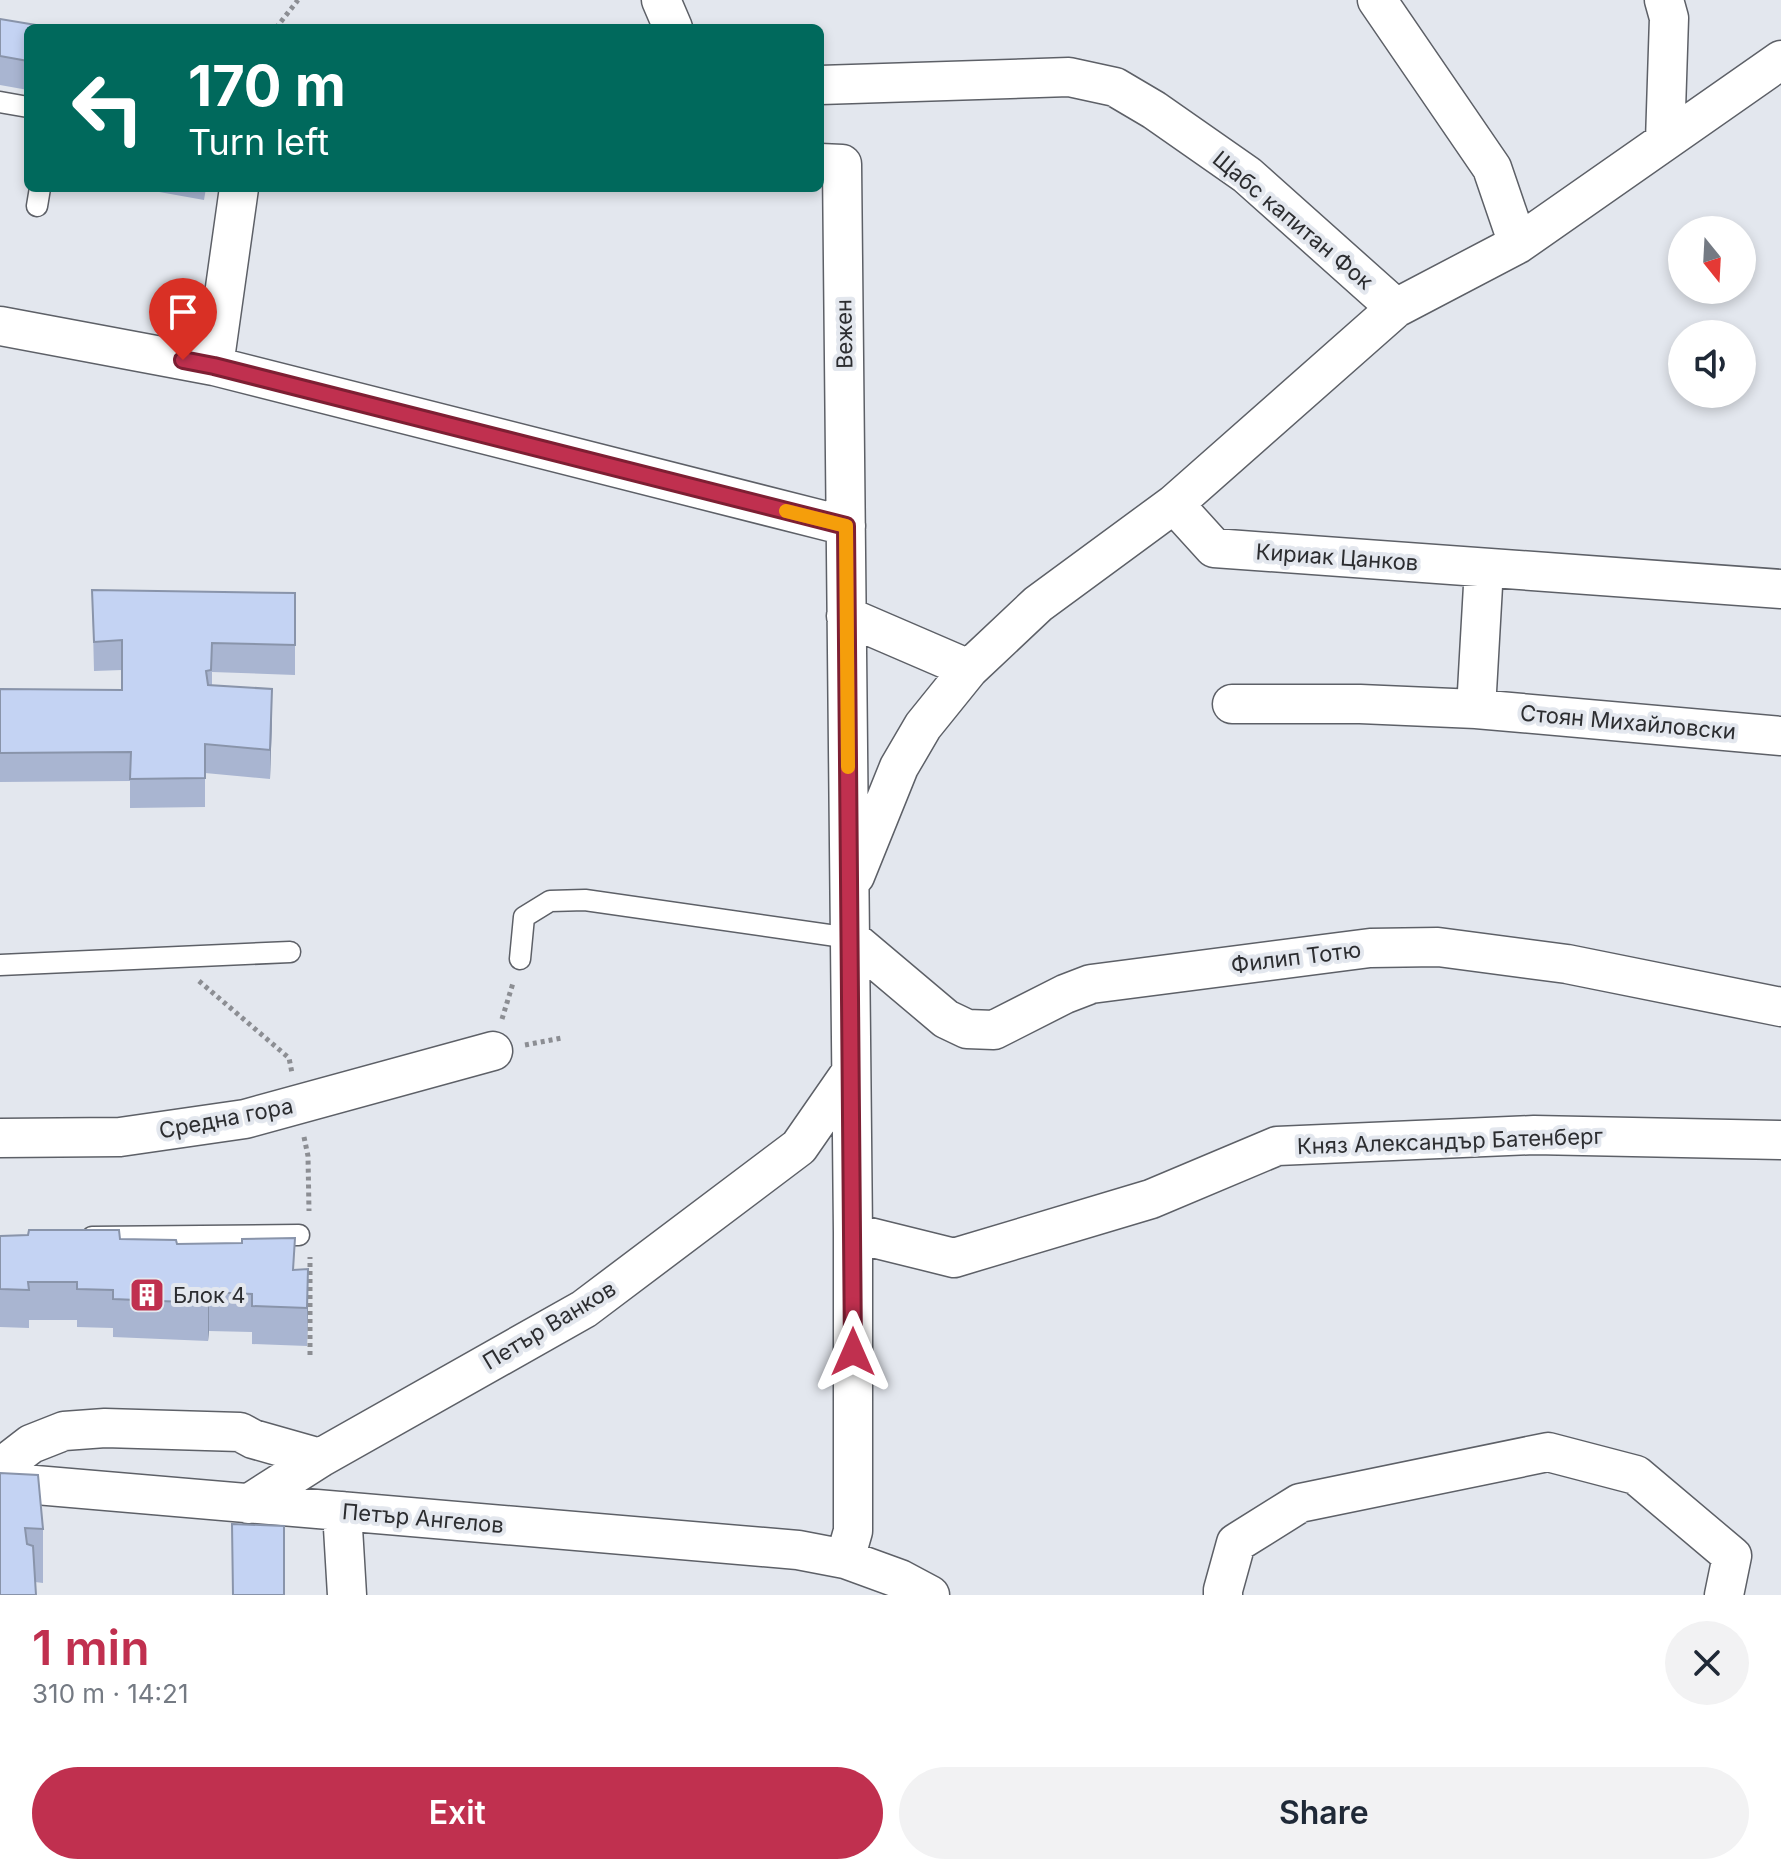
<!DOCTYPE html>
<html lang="en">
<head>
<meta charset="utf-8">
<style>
  body { margin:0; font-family:Inter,sans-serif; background:#f2f2f3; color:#1f2937; height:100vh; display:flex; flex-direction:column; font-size:30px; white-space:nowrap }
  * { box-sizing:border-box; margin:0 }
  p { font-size:26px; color:#747a83 }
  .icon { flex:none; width:44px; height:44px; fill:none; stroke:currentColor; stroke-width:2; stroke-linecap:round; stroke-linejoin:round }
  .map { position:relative; height:1595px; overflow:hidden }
  .details { display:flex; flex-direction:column; background:#fff; flex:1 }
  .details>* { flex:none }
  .hud { position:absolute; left:24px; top:24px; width:800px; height:168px; border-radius:12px; box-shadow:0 4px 12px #0003; background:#00695c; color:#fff; overflow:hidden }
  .needle { width:52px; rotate:162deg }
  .buttons { position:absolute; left:1668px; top:216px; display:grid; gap:16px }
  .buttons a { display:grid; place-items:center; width:88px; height:88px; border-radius:50%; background:#fff; box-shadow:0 4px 12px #0003; font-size:40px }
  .pin { position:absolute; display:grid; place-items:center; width:68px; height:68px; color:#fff; margin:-82px -34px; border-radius:50% 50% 50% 0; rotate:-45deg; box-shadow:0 0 8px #0007 }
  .pin .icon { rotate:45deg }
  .me { position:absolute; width:88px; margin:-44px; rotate:0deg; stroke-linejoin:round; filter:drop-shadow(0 0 6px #0008) }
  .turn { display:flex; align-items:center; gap:28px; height:168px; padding:0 32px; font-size:36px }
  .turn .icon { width:104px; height:104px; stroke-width:2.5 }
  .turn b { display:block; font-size:56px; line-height:68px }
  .round { display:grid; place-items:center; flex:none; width:84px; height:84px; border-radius:42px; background:#f2f2f3 }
  .overview { display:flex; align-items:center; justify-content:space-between; height:136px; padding:0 32px }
  h1 { font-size:48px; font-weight:600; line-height:60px; color:#c0304f }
  .action { display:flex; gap:16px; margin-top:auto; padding:16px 32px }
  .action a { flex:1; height:92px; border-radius:48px; background:#c0304f; color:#fff; font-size:32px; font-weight:600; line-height:92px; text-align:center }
  .action a+a { background:#f2f2f3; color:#1f2937 }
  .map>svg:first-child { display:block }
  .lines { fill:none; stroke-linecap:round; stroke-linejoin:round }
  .lane-casing { stroke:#5d6067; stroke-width:23 }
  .street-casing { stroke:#5d6067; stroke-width:41 }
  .path { stroke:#8c8e93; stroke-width:5; stroke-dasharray:4 4; stroke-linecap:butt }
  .lane { stroke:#fff; stroke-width:20 }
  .street { stroke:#fff; stroke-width:38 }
  .wall { fill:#a9b5d1 }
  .shaded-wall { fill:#8994aa }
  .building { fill:#c4d3f3; stroke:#8994aa; stroke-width:2 }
  .route-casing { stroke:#7d1f33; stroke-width:20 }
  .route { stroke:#c0304f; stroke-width:14 }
  .slow { stroke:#f59e0b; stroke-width:14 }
  .labels { text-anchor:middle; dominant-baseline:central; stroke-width:8; stroke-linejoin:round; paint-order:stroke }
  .street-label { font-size:22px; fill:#2c2d30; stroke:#e3e7ee }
  .poi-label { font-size:22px; fill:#2c2d30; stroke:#e3e7ee; text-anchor:start }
</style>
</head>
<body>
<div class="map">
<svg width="1781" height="1595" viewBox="0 0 1781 1595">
  <rect width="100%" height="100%" fill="#e3e7ee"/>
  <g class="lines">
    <defs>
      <path id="lane" d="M0 102 28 107
        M37 206 40 188
        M520 959 524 917 550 901 585 900 850 938
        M0 965 290 952
        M92 1237 299 1235"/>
      <path id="street" d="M661 0 673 28
        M1377 0 1492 168 1518 244
        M1664 0 1669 18 1665 141
        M820 85 1069 77 1115 87 1154 110 1247 175 1396 308
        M820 163 842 164 853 1233V1531L845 1559
        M0 326 214 366 846 526
        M214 366 239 188
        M1174 504 1214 548 1781 589
        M846 616 969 669
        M1232 704H1360L1476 709 1781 736
        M1476 709 1484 568
        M855 876 899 767 923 726 969 669 1038 604 1174 504 1396 308 1518 244 1781 60
        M850 938 946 1019 967 1029 994 1030 1065 994 1091 984 1370 948 1438 947 1567 964 1781 1007
        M0 1138 120 1137 245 1119 493 1051
        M853 1233 954 1258 1151 1199 1277 1146 1534 1135 1781 1140
        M0 1466 9 1461 31 1444 64 1431 105 1428 240 1432 253 1439 320 1458
        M0 1482 798 1550 845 1559 900 1579 930 1595
        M248 1504 320 1458 584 1309 799 1147 851 1072
        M342 1511 347 1595
        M1223 1595V1590L1236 1543 1300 1503 1548 1452 1636 1475 1732 1556 1724 1595"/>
    </defs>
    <use href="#lane" class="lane-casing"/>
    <use href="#street" class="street-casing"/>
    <path class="path" d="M276 28 298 0
      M199 981 289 1058 292 1073
      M502 1019 513 983
      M525 1045 562 1038
      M304 1137 308 1156 309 1211
      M310 1355V1257"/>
    <use href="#lane" class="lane"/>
    <use href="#street" class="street"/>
  </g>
  <path class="wall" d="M0 19 28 28V90L0 85Z
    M137 188H206L204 200Z
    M92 590 295 593V675L212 672V685L272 718 270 779 205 773V807L130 808V781L0 782V689L122 690V670L94 671Z
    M0 1236 120 1239 177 1244 295 1270 308 1307 307 1346 252 1344V1332L209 1331 208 1341 113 1337V1328L77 1327V1320H29V1328L0 1327Z
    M0 1473 43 1529V1583L35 1582Z"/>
  <path class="shaded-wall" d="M272 689V718L270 779V750Z
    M308 1269V1307L307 1346V1308Z
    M209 1292V1331L208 1341V1303Z"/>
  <path class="building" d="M0 19 54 28H28V61L0 56Z
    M92 590 295 593V645L212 643 211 670 206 671 208 685 272 689 270 750 205 744V778L130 779 131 752 0 753V689L122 690V640L94 642Z
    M29 1230H119L120 1239 176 1240 177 1244 242 1243V1239L295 1238 293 1270 308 1269 307 1308 252 1306V1294L209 1292 208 1303 113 1299V1290L77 1289V1282H28L29 1290 0 1289V1236L28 1235Z
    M0 1473 38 1475 43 1529 25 1528 27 1544 33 1546 36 1595H0Z
    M232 1524 284 1526V1595H233Z"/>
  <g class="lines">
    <defs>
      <path id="route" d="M183 360 214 366 846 526 853 1352"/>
    </defs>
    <use href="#route" class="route-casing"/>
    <use href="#route" class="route"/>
    <path class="slow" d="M786 511 846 526 848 767"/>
  </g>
  <defs>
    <symbol id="building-square" viewBox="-11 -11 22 22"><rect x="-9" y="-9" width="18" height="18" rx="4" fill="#c0304f" stroke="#e3e7ee"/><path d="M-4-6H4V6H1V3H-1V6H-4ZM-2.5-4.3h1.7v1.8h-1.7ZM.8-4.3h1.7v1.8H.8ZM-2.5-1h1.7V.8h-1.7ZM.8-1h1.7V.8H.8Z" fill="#fff"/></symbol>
  </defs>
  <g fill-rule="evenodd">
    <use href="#building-square" x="127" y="1275" width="40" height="40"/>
  </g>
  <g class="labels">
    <g class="street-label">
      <text transform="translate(1293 220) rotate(40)">Щабс капитан Фок</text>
      <text transform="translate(844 334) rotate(-91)">Вежен</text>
      <text transform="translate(1337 557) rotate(4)">Кириак Цанков</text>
      <text transform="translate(1628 722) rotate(5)">Стоян Михайловски</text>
      <text transform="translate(1296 957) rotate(-7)">Филип Тотю</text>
      <text transform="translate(226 1118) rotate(-11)">Средна гора</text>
      <text transform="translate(1450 1141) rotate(-2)">Княз Александър Батенберг</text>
      <text transform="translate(549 1325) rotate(-31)">Петър Ванков</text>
      <text transform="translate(423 1518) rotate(5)">Петър Ангелов</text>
    </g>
    <g class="poi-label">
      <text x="173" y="1295">Блок 4</text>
    </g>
  </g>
</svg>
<div class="buttons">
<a><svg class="needle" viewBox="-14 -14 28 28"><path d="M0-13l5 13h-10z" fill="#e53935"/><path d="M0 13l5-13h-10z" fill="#747a83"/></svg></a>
<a><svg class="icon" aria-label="sound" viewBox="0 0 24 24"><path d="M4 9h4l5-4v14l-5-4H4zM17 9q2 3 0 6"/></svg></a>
</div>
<div class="pin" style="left:183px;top:360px;background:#d93025"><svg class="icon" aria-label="arrive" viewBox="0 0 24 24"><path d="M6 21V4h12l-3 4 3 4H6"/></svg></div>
<svg class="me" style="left:853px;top:1352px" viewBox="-20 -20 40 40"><path d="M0-17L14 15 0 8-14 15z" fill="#c0304f" stroke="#fff" stroke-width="4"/></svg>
<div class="hud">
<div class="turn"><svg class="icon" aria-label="left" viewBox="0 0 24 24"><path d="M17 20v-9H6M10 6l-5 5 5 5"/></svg><div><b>170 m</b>Turn left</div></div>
</div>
</div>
<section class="details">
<div class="overview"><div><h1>1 min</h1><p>310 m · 14:21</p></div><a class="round"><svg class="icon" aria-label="close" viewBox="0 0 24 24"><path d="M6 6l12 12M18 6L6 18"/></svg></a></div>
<div class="action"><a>Exit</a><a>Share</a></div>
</section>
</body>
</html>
